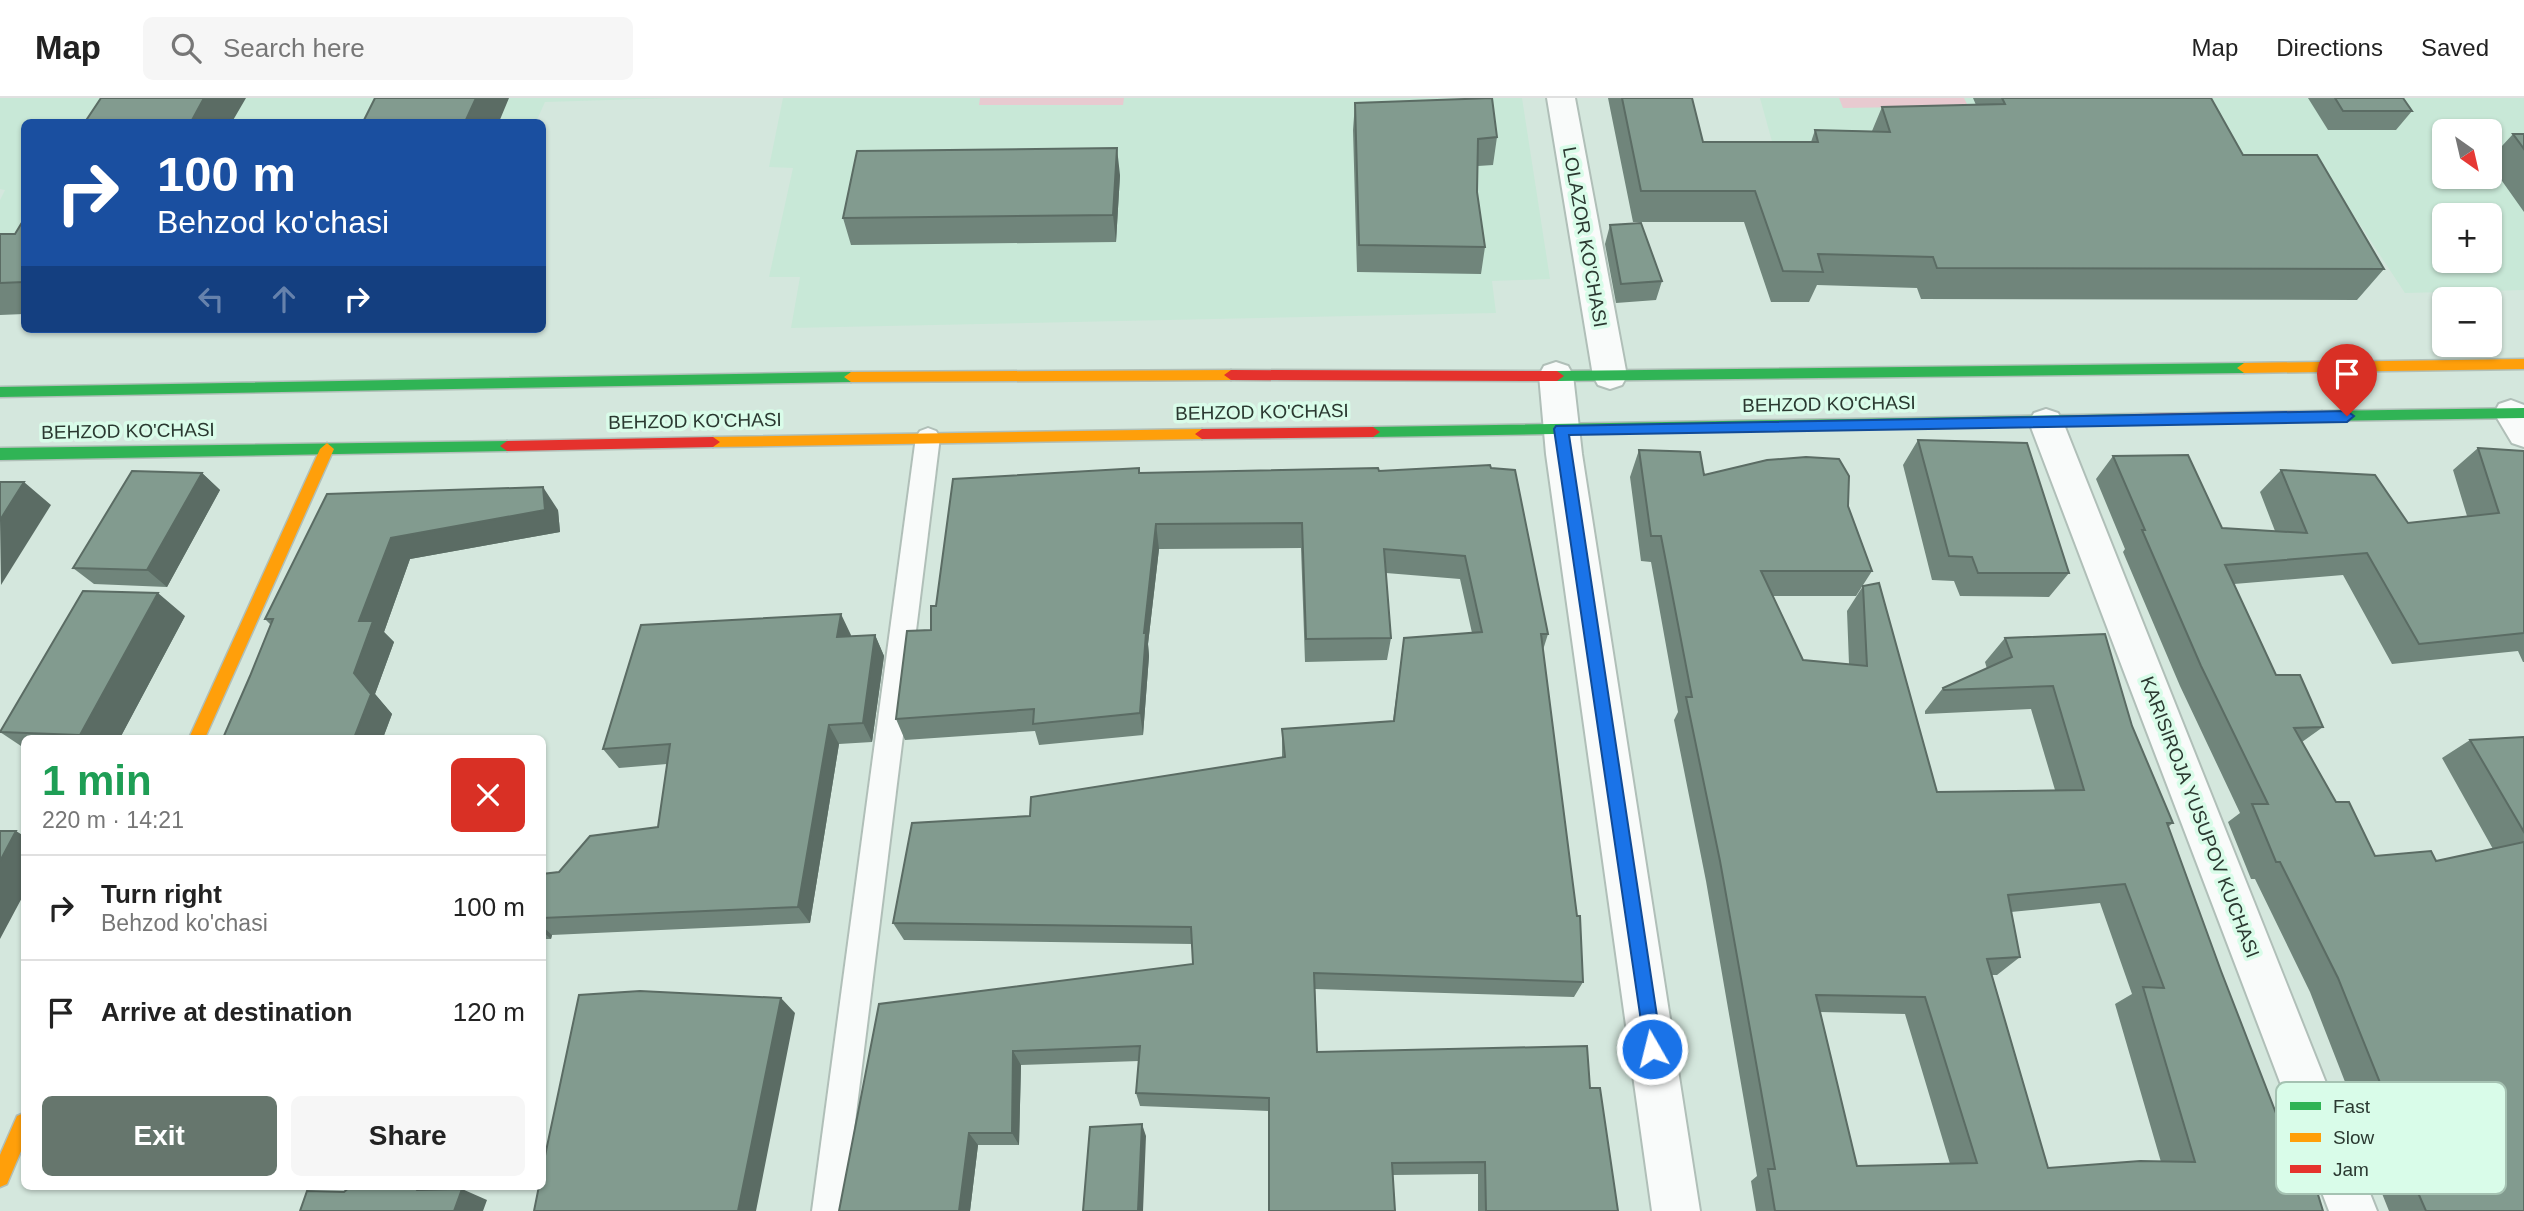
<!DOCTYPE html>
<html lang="en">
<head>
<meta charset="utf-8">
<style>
  body { margin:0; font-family:Helvetica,sans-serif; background:#f6f6f6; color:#222; height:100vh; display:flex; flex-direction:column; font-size:26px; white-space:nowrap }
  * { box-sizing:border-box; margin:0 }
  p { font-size:23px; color:#767676 }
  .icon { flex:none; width:38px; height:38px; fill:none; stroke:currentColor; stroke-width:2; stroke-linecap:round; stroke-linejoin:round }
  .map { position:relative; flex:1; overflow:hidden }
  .side { position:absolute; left:21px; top:637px; width:525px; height:455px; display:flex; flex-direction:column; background:#fff; border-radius:10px; box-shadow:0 2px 5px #0004 }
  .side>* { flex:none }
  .banner { position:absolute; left:21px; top:21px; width:525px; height:214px; border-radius:10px; box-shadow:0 2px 5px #0004; background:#1a4fa0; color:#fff; overflow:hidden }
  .needle { width:46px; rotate:146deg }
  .tools { position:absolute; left:2432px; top:21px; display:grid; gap:14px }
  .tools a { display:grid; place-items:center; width:70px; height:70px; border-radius:10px; background:#fff; box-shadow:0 2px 5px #0004; font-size:35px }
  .pin { position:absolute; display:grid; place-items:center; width:60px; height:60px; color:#fff; margin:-72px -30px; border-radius:50% 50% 50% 0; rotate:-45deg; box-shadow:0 0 7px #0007 }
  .pin .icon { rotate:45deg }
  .me { position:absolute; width:77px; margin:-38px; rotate:352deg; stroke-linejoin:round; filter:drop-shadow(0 0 5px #0008) }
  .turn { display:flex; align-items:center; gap:24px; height:147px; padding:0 21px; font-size:32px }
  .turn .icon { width:91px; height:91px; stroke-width:2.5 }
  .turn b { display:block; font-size:49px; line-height:60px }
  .lanes { display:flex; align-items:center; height:66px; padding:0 21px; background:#0003; justify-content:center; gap:35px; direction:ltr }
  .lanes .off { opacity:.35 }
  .round { display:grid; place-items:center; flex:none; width:74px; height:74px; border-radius:10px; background:#f6f6f6 }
  .overview { display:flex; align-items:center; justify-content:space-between; height:119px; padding:0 21px }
  h1 { font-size:42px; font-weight:600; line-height:52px; color:#1e9e55 }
  .button { display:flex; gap:14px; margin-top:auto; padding:14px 21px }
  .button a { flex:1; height:80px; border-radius:10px; background:#66766d; color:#fff; font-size:28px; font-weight:600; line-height:80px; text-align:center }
  .button a+a { background:#f6f6f6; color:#222 }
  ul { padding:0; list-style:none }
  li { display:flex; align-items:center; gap:21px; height:105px; padding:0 21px; border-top:2px solid #e0e0e0 }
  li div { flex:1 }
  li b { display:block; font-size:26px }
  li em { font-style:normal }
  header { display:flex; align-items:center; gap:42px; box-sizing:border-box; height:98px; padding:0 35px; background:#fff; border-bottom:2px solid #e0e0e0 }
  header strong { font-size:33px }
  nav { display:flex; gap:38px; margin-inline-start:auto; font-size:24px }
  .search { width:490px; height:63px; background:#f6f6f6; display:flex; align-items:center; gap:18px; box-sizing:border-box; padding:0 24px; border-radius:10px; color:#767676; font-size:26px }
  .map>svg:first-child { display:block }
  .built { fill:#c8e8d7; fill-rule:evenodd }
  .green { fill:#e8cad0 }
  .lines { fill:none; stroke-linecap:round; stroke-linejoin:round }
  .lane-casing { stroke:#b0bfb8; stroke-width:4 }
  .street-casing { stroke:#b0bfb8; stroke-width:4 }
  .fast-casing { stroke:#b0bfb8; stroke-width:3 }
  .slow-casing { stroke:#b0bfb8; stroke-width:3 }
  .jam-casing { stroke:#b0bfb8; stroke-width:3 }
  .lane { fill:#f9fbfa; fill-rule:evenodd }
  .street { fill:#f9fbfa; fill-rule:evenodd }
  .fast { fill:#30b455; fill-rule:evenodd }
  .slow { fill:#ff9f0a; fill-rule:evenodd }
  .jam { fill:#e5322d; fill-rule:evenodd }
  .wall { fill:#70857b; fill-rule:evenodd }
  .shaded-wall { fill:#5b6c64 }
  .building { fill:#829b8f; stroke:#5b6c64; stroke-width:2; fill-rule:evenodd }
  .route { fill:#1a73e8; stroke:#114b97; stroke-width:2 }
  .labels { text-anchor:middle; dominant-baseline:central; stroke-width:7; stroke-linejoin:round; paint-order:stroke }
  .street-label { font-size:19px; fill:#2b3931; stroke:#d9fce9 }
  .key { fill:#d9fce9; stroke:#a5c2b2; stroke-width:2 }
  .key-label { font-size:19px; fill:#2b3931 }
</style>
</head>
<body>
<header>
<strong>Map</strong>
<div class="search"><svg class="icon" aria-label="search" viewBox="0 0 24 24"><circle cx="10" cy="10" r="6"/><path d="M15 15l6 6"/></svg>Search here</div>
<nav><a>Map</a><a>Directions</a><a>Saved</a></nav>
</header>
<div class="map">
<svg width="2524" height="1113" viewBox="0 0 2524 1113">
  <rect width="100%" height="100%" fill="#d4e7dd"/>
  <path class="built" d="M0 0H674L545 4 536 24H24V158L0 159V102L5 92 0 91Z
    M783 0H1522L1550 181 1492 183 1496 215 791 230 800 179H769L793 70 769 69Z
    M1760 0H2524V192L2405 195 2320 66 1779 69ZM2445 33H2490V79H2445ZM2445 117H2490V163H2445Z"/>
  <path class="green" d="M980 0H1124L1123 7H979Z
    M1839 0H1964L1968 8 1843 10Z"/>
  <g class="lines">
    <defs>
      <path id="lane" d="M928 330 936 333 940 339 844 1113H812L916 339 920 333Z"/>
      <path id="street" d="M1547 0H1575L1627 278 1622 287 1610 291 1598 287 1593 278Z
        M1556 264 1568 268 1573 277 1582 356 1700 1113H1652L1546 356 1539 277 1544 268Z
        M2511 302 2524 307V349L2512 345 2494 315 2499 306Z
        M2046 311 2058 315 2063 324 2377 1113H2329L2029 324 2034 315Z"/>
      <path id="fast" d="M2244 265 2251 270 2244 275 1557 283 1550 278 1557 273Z
        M851 274 858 279 851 284 0 299V289Z
        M2524 310V320L2322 323 2315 318 2322 313Z
        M2141 316 2148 321 2141 326 1373 339 1366 334 1373 329Z
        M507 343 514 348 507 353 0 362V350Z"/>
      <path id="slow" d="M2524 261V271L2244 275 2237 270 2244 265Z
        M1231 272 1238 277 1231 282 851 284 844 279 851 274Z
        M1202 331 1209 336 1202 341 713 349 706 344 713 339Z
        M327 345 334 351 205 640H189L320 351Z
        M24 1015V1046L7 1086 0 1089V1057L17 1018Z"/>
      <path id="jam" d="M1231 272 1557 273 1564 278 1557 283 1231 282 1224 277Z
        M2322 313 2329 318 2322 323 2141 326 2134 321 2141 316Z
        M1373 329 1380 334 1373 339 1202 341 1195 336 1202 331Z
        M713 339 720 344 713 349 507 353 500 348 507 343Z"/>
    </defs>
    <use href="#lane" class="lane-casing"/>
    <use href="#street" class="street-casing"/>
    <use href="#fast" class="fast-casing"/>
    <use href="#slow" class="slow-casing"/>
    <use href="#jam" class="jam-casing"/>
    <use href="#lane" class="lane"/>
    <use href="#street" class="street"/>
    <use href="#fast" class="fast"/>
    <use href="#slow" class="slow"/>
    <use href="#jam" class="jam"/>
  </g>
  <path class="wall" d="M1608 0H1692L1703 44H1811L1815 32 1872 33 1882 9 1976 7 1973 0H2211L2243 57 2384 171 2357 202 1921 201 1917 190 1817 187 1809 204H1771L1744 124H1633Z
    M2308 0H2403L2412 13 2396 32H2328Z
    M1355 5 1497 39 1493 67 1478 68 1477 94 1485 149 1481 176 1357 174 1353 32Z
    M2513 36H2524V114L2490 66V61Z
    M1120 77 1116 144 851 147 843 120Z
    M24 121V216L0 217V136H15Z
    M1610 127 1662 183 1656 202 1616 205 1605 146Z
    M1918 342 2069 475 2049 499 1960 498 1954 483 1932 482 1903 367Z
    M2478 350 2524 353V564H2523L2518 553 2392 566 2343 477 2234 486 2276 577 2323 629 2302 644 2336 704 2375 758 2436 763 2493 751 2442 660 2470 642 2524 639V1113H2389L2371 1068 2377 1066 2310 894 2255 781H2251L2228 724 2240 715 2180 588 2123 454 2125 451 2096 381 2113 358 2222 430 2275 433 2260 394 2281 372 2408 425 2467 418 2453 372Z
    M1639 352 1704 377 1848 408 1872 473 1856 498H1772L1803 562 1849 566 1847 513 1863 488 1937 694 2055 692 2031 611 1925 616V613L1943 590 1987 571 1985 564 2005 540 2132 628 2173 725 2168 729 2221 873 2296 1067 2323 1113H1756L1751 1083 1757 1078 1706 783 1674 622 1678 614 1651 464 1641 463 1630 379ZM2100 805 2132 896 2115 906 2161 1064 2048 1070 1992 877H1997L2020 859 2011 814ZM1820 914 1905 916 1950 1066 1857 1068Z
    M1491 370 1548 536 1543 552 1583 884 1574 899 1315 891 1317 954 1590 990 1618 1113H1478V1076L1393 1077 1269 1013 1140 1008 1136 995 1139 963 1021 967 1019 1047H978L970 1113 879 906 1193 866 1192 846 904 842 893 825 1030 718 1282 659V631L1393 623 1404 540 1472 535 1460 481 1386 475 1391 540 1387 562 1305 564 1301 450 1159 451 1148 546 1149 558 1143 637 1039 647 1035 633 905 642 896 621 931 532 936 508 1139 375 1379 373Z
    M202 375 220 392 167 489 94 486 73 470Z
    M327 396 558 412 560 434 410 461 384 534 394 544 375 596 392 616 383 640H223L250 578 271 527 265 521Z
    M185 518 120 640H24V650L0 634Z
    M851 537 850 538 875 537 884 558 872 644 839 646 810 825 552 837 551 841H542V776L559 774 658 729 667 666 619 670 603 651Z"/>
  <path class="shaded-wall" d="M204 0H246L232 24H191Z
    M476 0H509L499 24H465Z
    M1117 50 1120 77 1116 144 1113 117Z
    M202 375 220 392 167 489 147 472Z
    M24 384 51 407 1 487 0 422Z
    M543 389 558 412 560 434 410 461 384 534 394 544 375 596 392 616 383 640H354V575L359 523 391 440Z
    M1156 426 1159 451 1148 546 1149 558 1143 637 1140 615 1144 535Z
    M158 495 185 518 120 640H85L80 637Z
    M841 516 851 537 847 560 837 539Z
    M875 537 884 558 872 644 863 625Z
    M829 627 839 646 810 825 798 809Z
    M16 733 24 738V796L0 841V763Z
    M542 828 552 837 551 841 542 833Z
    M781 900 795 915 756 1113H738Z
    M1013 953 1021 967 1019 1047 1012 1035Z
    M1142 1026 1146 1038 1143 1113H1138Z
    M969 1035 978 1047 970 1113H959Z
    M414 1088H434L443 1103 417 1092Z
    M462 1091 487 1102 483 1113H454Z"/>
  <path class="building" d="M101 0H204L191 24H85Z
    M375 0H476L465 24H363Z
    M1492 0 1497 39 1478 41 1477 94 1485 149 1359 147 1355 5Z
    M1622 0H1692L1703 44H1818L1815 32 1890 34 1882 9 2005 6 2002 0H2211L2243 57H2317L2384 171 1937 170 1933 159 1818 156 1823 174 1783 173 1755 93H1641Z
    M2335 0H2403L2412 13H2343Z
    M2513 36H2524V51Z
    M1117 50 1113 117 843 120 857 53Z
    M24 121V184L0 185V136H15Z
    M1641 125 1662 183 1621 186 1610 127Z
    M1918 342 2027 345 2069 475H1978L1972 459 1949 458Z
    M2478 350 2524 353V535L2419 546 2367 455 2225 467 2276 577H2300L2323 629 2294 630 2336 704H2349L2375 758 2431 753 2436 763 2524 744V1113H2426L2402 1058 2409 1057 2338 880 2280 764H2276L2252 706H2268L2201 568 2142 432H2145L2113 358 2188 357 2222 430 2307 435 2281 372 2375 377 2408 425 2499 415Z
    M1639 352 1700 354 1704 377 1767 362 1806 359 1839 361 1849 378 1848 408 1872 473H1761L1803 562 1867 568 1863 488 1879 485 1937 694 2084 692 2053 588 1944 592 1943 590 2012 559 2005 540 2105 536 2132 628 2173 725H2167L2221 873 2296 1067H2309L2323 1113H1775L1768 1071H1775L1720 763 1686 599H1692L1661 438H1651ZM2125 786 2164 890 2143 889 2195 1064 2140 1063 2048 1070 1987 861 2020 859 2008 797ZM1816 897 1925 899 1977 1065 1857 1068Z
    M1490 367 1491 370 1515 372 1548 536H1541L1577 818H1580L1583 884 1314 875 1317 954 1587 948 1590 990H1600L1618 1113H1486L1485 1064 1392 1065 1395 1113H1269V1000L1136 995 1140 948 1013 953 1012 1035H969L959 1113H839L879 906 1193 866 1191 829 893 825 912 725 1030 718 1031 699 1285 659 1282 631 1394 623 1404 540 1482 534 1465 458 1384 451 1391 540 1306 541 1302 425 1156 426 1144 535H1146L1140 615 1033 626 1034 611 896 621 907 533 931 532V508H936L953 381 1139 370V375L1378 370 1379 373Z
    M132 373 202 375 147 472 73 470Z
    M0 384H24L0 422Z
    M543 389 545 412 391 440 359 523H373L354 575 371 596 354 640H223L250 578 273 521H265L327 396Z
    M83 493 158 495 80 637 0 634Z
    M841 516 837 539 875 537 863 625 829 627 798 809 542 820V776L559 774 590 738 658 729 670 646 603 651 641 527Z
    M2524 639V734L2470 642Z
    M0 733H16L0 763Z
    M640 893 781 900 738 1113H534L539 1088H542V1072L579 897Z
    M1142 1026 1138 1113H1083L1090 1029Z
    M351 1088H414L417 1092 462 1091 454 1113H300L307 1093 344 1094Z"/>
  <path class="route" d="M2347 313 2354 318 2347 324 1569 337 1662 951 1659 957 1652 960 1646 957 1554 331 1556 328Z"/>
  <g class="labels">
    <g class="street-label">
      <text transform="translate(1585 139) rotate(80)">LOLAZOR KO'CHASI</text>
      <text transform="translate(1829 306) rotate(-1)">BEHZOD KO'CHASI</text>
      <text transform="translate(1262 314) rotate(-1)">BEHZOD KO'CHASI</text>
      <text transform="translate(695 323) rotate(-1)">BEHZOD KO'CHASI</text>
      <text transform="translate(128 333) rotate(-1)">BEHZOD KO'CHASI</text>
      <text transform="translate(2200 719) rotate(69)">KARISIROJA YUSUPOV KUCHASI</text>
    </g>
  </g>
  <rect x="2276" y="984" width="230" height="112" rx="10" class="key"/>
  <rect x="2290" y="1004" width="31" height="8" fill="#30b455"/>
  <rect x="2290" y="1035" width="31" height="9" fill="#ff9f0a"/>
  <rect x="2290" y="1067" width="31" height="8" fill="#e5322d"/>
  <g class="key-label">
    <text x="2333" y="1015">Fast</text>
    <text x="2333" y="1046">Slow</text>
    <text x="2333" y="1078">Jam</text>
  </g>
</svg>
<div class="tools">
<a><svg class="needle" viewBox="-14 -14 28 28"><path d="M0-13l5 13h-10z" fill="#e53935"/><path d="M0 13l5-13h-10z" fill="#767676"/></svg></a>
<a>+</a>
<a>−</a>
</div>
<div class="pin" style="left:2347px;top:318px;background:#d93025"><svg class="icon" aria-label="arrive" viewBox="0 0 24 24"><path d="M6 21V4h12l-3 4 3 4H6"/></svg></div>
<svg class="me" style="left:1652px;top:951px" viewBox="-20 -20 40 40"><circle r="17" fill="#1a73e8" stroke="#fff" stroke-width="3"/><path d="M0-11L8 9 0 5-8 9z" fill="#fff"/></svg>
<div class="banner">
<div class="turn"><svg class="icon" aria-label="right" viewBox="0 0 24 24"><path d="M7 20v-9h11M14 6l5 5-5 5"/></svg><div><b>100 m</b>Behzod ko'chasi</div></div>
<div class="lanes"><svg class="icon off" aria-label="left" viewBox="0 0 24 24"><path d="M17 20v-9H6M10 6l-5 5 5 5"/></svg><svg class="icon off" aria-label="ahead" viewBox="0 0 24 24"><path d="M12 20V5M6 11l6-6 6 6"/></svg><svg class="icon" aria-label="right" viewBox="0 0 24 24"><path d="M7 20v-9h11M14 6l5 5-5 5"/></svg></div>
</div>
<section class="side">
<div class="overview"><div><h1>1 min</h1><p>220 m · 14:21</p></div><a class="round" style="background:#d93025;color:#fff"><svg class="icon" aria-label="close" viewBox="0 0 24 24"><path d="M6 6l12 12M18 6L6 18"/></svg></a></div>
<ul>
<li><svg class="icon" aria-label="right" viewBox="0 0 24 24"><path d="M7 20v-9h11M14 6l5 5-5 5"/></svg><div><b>Turn right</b><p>Behzod ko'chasi</p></div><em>100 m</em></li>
<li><svg class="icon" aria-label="arrive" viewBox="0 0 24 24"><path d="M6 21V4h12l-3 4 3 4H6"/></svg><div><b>Arrive at destination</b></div><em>120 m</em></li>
</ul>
<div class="button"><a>Exit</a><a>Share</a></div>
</section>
</div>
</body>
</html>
